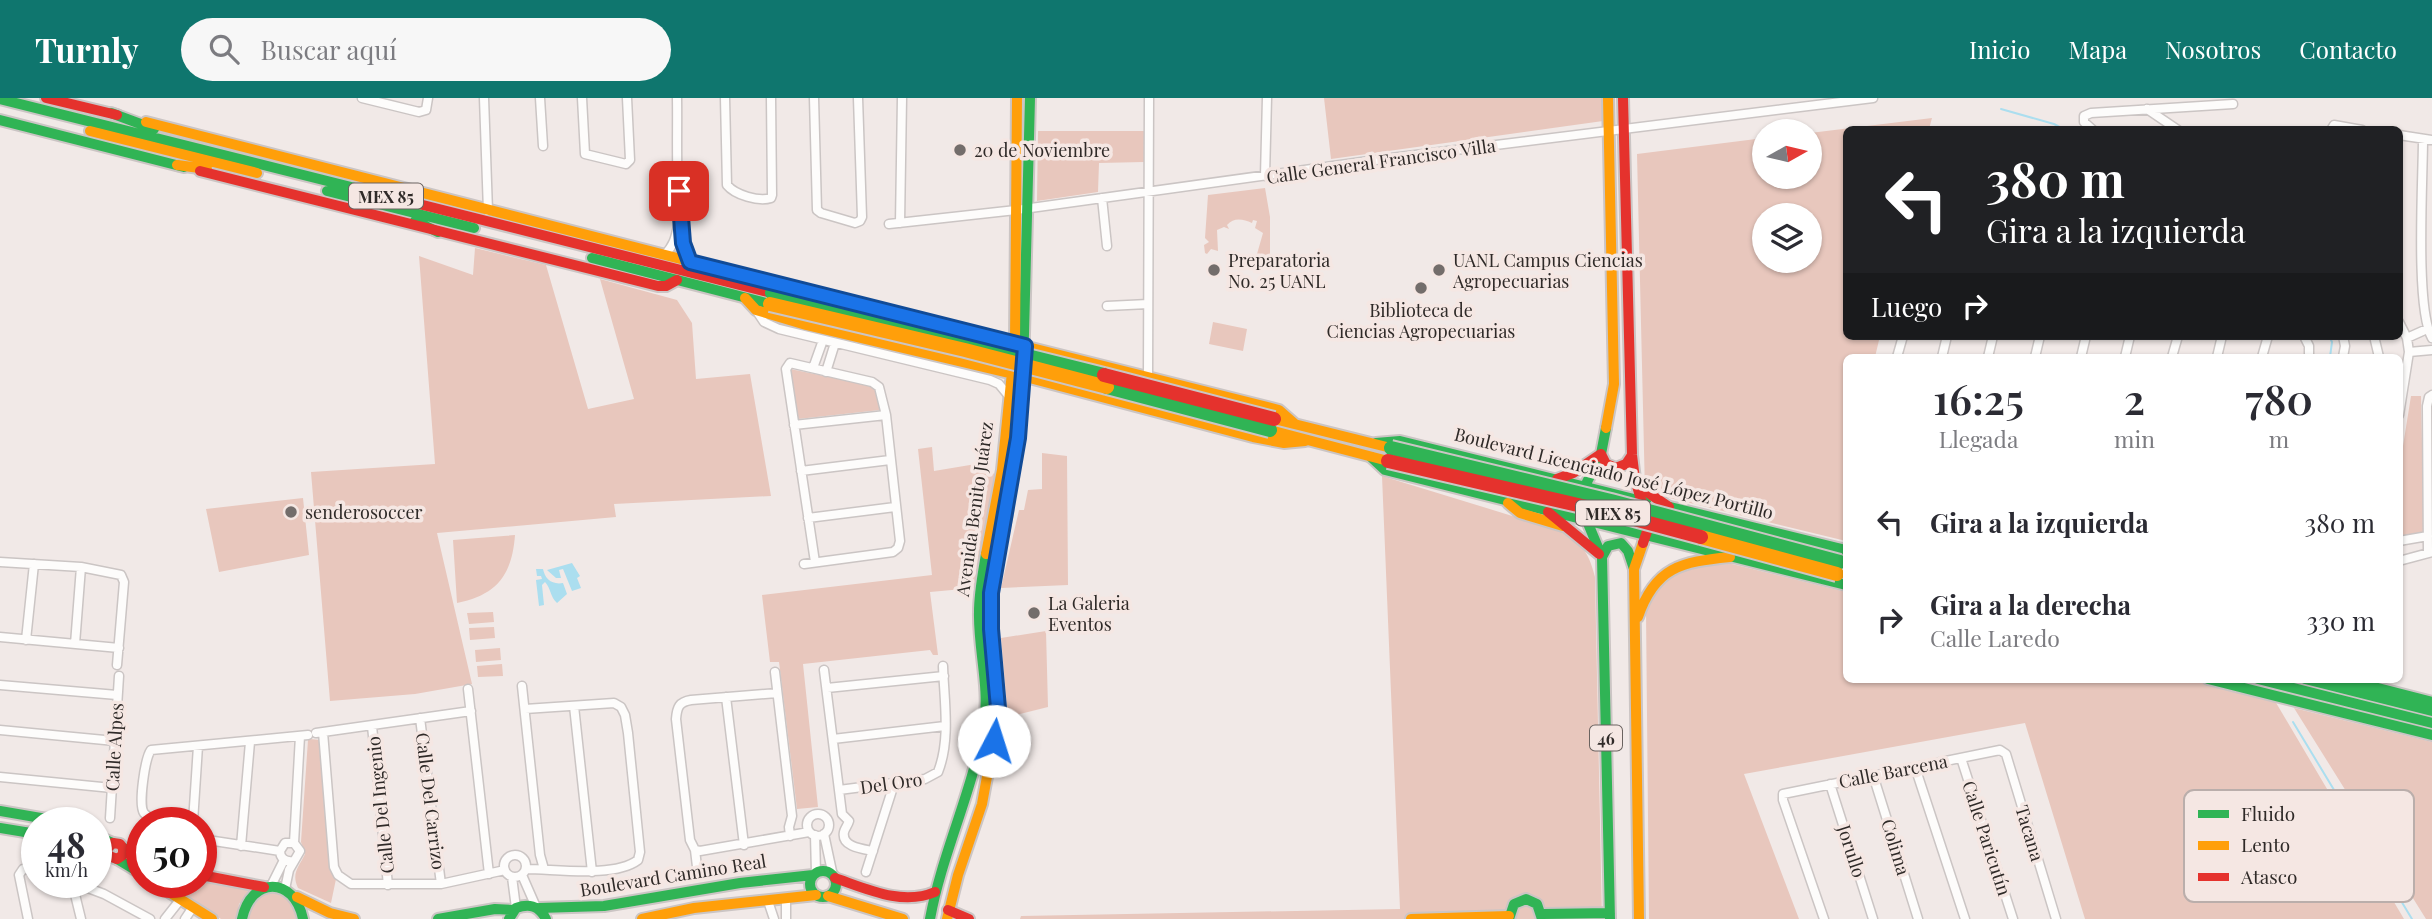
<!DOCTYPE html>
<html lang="es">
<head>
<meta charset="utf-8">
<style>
  body { margin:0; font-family:"Playfair Display",serif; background:#f7f7f7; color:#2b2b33; height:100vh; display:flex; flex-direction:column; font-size:26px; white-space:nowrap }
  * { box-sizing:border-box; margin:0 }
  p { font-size:23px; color:#7c7c81 }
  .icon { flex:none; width:38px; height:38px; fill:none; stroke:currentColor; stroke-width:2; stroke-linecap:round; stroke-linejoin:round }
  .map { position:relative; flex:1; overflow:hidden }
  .drawer { position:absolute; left:1843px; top:256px; width:560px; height:329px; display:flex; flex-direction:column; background:#fff; border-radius:10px; box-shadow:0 2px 5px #0004 }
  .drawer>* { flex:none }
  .hud { position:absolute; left:1843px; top:28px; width:560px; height:214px; border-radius:10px; box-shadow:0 2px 5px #0004; background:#202124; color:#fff; overflow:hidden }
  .needle { width:46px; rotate:82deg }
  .controls { position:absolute; left:1752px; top:21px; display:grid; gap:14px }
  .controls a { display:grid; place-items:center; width:70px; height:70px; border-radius:50%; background:#fff; box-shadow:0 2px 5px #0004; font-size:35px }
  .speed { position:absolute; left:21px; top:709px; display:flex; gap:14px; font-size:35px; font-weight:700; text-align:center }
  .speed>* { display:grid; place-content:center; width:91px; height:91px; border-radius:50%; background:#fff; box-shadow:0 2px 5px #0004; line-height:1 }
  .speed small { font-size:18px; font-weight:400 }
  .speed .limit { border:10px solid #d22; background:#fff; color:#111 }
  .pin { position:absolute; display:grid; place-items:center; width:60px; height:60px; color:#fff; margin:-30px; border-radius:14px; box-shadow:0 4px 10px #0006 }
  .me { position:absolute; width:77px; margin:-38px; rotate:5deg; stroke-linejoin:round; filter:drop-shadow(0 0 5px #0008) }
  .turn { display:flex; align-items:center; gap:24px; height:147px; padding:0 28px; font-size:32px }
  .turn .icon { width:91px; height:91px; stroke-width:2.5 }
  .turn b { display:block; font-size:49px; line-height:60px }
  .then { display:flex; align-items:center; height:66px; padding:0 28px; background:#0003; gap:14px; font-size:26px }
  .eta { display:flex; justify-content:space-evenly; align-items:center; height:119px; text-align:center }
  .eta b { font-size:42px; font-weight:600; line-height:49px }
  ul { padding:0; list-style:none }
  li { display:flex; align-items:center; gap:21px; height:98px; padding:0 28px }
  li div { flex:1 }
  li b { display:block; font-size:26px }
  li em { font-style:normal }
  header { display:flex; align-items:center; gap:42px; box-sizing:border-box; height:98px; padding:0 35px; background:#0f766e; color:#fff }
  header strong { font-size:33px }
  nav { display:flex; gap:38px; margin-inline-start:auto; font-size:24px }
  .search { width:490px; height:63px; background:#f7f7f7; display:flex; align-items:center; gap:18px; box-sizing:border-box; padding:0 24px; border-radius:38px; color:#7c7c81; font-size:26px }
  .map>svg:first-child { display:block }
  .green { fill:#e8c7bd; fill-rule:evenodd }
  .water { fill:#abdeef }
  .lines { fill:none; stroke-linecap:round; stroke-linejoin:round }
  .stream { stroke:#abdeef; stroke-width:2 }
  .street-casing { stroke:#cbc5c4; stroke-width:11 }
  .fast-casing { stroke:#cbc5c4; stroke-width:14 }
  .slow-casing { stroke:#cbc5c4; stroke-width:14 }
  .jam-casing { stroke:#cbc5c4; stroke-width:14 }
  .street { stroke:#fdfcfb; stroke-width:8 }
  .fast { stroke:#30b455; stroke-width:10 }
  .slow { stroke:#ff9f0a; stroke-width:10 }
  .jam { stroke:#e5322d; stroke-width:10 }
  .fast-bridge-casing { stroke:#cbc5c4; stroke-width:18; stroke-linecap:butt }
  .slow-bridge-casing { stroke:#cbc5c4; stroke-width:18; stroke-linecap:butt }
  .jam-bridge-casing { stroke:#cbc5c4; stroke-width:18; stroke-linecap:butt }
  .fast-bridge { stroke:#30b455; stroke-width:14 }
  .slow-bridge { stroke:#ff9f0a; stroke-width:14 }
  .jam-bridge { stroke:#e5322d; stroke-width:14 }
  .route-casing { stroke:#114b97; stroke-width:18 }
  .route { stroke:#1a73e8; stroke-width:12 }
  .poi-dot { fill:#736d6b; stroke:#f5e7e3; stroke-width:2.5 }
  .labels { text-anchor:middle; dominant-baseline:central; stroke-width:7; stroke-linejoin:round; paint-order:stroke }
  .shield { fill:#f5e7e3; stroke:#6a6360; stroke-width:2 }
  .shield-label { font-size:16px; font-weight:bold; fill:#2f2a28 }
  .poi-label { font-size:18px; fill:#2f2a28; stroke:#f5e7e3; text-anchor:start }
  .street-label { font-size:18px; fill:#2f2a28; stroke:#f5e7e3 }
  .key { fill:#f5e7e3; stroke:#baaeab; stroke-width:2 }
  .key-label { font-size:19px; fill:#2f2a28 }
</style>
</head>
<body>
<header>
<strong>Turnly</strong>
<div class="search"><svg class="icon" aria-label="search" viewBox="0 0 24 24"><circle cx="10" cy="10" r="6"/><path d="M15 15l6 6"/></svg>Buscar aquí</div>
<nav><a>Inicio</a><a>Mapa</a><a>Nosotros</a><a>Contacto</a></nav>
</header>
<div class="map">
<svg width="2432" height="821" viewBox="0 0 2432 821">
  <rect width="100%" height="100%" fill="#f1e9e7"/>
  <path class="green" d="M1324 0H1602L1603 23 1331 61Z
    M1932 20 1929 31 1846 32V238H1880L1875 259H1846V443L1645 394 1637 56 1764 40V79H1810V35ZM1764 117H1810V163H1764Z
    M1038 33H1144V64L1099 65 1098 94 1037 103Z
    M1265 90 1270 119V160L1257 156 1263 135 1255 130 1257 123 1253 122 1252 125C1243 121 1234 119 1227 127L1229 131 1224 129 1217 132 1218 153 1211 151 1207 156 1205 155 1204 147 1209 144 1205 140 1208 97Z
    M475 150 546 167 588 311 634 301 600 181 677 202 692 225 696 281 750 276 771 398 614 406 616 419 437 435 472 586 415 596 330 603 311 374 435 366 419 158 473 177Z
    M1213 224 1247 231 1243 253 1209 246Z
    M790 271 874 288 880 312 798 321Z
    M2411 298H2421L2424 437 2399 440V373Z
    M932 349 934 373 976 366 988 375 997 376 974 490 930 494 938 557H933L930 552 803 566 818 709 797 711 779 564H770L762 497 932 477 918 351Z
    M1042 355 1067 358 1068 487 1001 490 1019 412H1024L1028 392 1042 391Z
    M1382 378 1568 435C1584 448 1590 459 1595 479L1602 821H1020L1021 818 1400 811Z
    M303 400 309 457 219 474 206 411Z
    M515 437C512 477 497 497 457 505L453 442Z
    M1732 466 1846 494V581H2189L2275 603 2404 821H2085L2025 625 1744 676 1799 821H1649L1646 513C1663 469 1689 467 1732 466Z
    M493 514 494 524 469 526 467 515Z
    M494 529 495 540 470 542 469 530Z
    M1046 533 1048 609 1016 617 1007 609 1001 540Z
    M500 550 501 562 476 564 475 552Z
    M502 566 503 578 478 579 477 568Z
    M2294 610 2432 644V821H2426Z
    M310 641 320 642 333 776 336 781 331 805 298 790C291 775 299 769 305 756L301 744 308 642Z
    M201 780 245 789 249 792 239 806 237 821H221L165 784H201Z
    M268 794C285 794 296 804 296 821H248C248 807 255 798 268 794Z"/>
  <path class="water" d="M572 465 580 478 577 480 581 490 572 493 563 471 559 472 561 480H556L547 472Z
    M536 471H543C545 481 552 487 563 485L567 496 557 505C550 499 551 490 545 484L542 487 544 507 539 508 536 482 542 481 541 478H537Z"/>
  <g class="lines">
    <path class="stream" d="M2001 11 2054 26 2065 32
      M2329 238 2332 244 2330 259
      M2293 624 2412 821"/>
    <defs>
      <path id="street" d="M362 0 419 14 426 12 428 0
        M484 0 488 113
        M540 0 543 48
        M582 0 585 56 626 66 630 62 627 0
        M677 0C678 46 673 123 690 164
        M725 0 727 87C735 97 759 104 771 100L772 97 771 0
        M814 0 817 112 821 115 855 125 860 123 862 119 858 0
        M2147 11 2178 32
        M2093 32 2084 24V18L2091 15 2233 6
        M2331 32 2334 27 2362 32
        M2399 37 2432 42
        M2423 41C2423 81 2415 210 2432 240
        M1265 78 1267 0
        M1102 100 1107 148
        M900 125 902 0
        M889 126 1016 112 1383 61 1873 0
        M664 157C675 147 676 137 679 123
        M1107 208 1148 206
        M756 212 764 224 779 231 990 282 999 286 1008 297
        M2399 224 2407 240 2409 254 2399 317
        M2304 238 2309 248V259
        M2374 238 2379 259
        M2407 240 2427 231
        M2409 254 2432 252
        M1897 259 1903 238
        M1942 259 1947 238
        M1988 259 1993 238
        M2035 259 2040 238
        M2081 259 2086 238
        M2125 259 2130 238
        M2172 259 2178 238
        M2217 259 2222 238
        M2262 259 2268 238
        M2343 259 2345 248 2343 238
        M813 270 823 242
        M826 274 835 245
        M1148 279 1149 0
        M794 327 886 317
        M801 373 890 362
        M808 420 895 409
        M2399 443 2428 438
        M2428 454 2427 308 2429 299 2432 297
        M2399 463 2432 454
        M0 464 81 469 121 477 124 484 117 567
        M804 466 893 454 898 450 900 443 886 317 879 289 872 284 790 265 786 271 815 464
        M0 539 119 550
        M26 542 34 466
        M75 546 81 469
        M824 572 842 716 849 723C848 727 845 730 844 734 841 749 863 751 873 753
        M775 574 792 718 789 729 790 738
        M0 587 117 597
        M522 588 540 757 544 771
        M827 590 944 578
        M468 591 489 776
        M777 595 691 602C679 604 677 609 676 621L690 742 695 752 700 753 809 734
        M726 599 744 747
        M574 608 592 774
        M525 611 614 605 621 609 625 617 628 635 640 754 638 762C614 780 556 771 526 771
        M420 620 441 786
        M372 628 388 787
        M0 632 115 643
        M323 634 334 769 338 777 351 786H441L505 772
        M316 635 471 613
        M833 641 945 628
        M1961 660 2013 821
        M1915 669 1965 821
        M1873 677 1918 821
        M0 679 112 690
        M1830 686 1873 821
        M839 692 925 681 938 674C951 641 944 602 943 568
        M807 727a11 11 0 1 1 22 0a11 11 0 1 1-22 0Z
        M110 720 119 578
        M160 724C154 722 148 720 144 715 138 707 145 660 151 652L308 637
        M193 724 198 648
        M824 736 833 778
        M815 737 816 775
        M201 741 280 753
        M294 745 300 638
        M241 748 250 644
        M695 752 698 777
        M504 768a11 11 0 1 1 22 0a11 11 0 1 1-22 0Z
        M866 774 894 686
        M522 777 536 809
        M512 779 516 810
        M72 784 104 796 150 821
        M72 784 81 821
        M271 788 284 762
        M285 791 289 772 300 753 294 745H285L280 753C280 760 285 764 293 763
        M768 803 774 821
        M28 821 19 777 23 771 37 772
        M165 821 180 802
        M185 821 193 809
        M786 821V801
        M1824 821 1783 702V696L2000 652 2006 656 2056 821"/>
      <path id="fast" d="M0 1 407 103
        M111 15 154 31
        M0 22 184 69
        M327 93 474 130
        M415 123 438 134
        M592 160 770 206
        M1023 275 1030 0
        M1606 330 1601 356 1585 388 1583 404 1587 423 1602 459 1610 821
        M1376 345 1400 343 1646 404
        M1371 359 1385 372 1846 487
        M1662 407 1846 452
        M1602 459 1608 448 1621 445 1628 453 1634 471
        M2208 581 2432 637
        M2258 581 2432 625
        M2305 581 2432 613
        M2343 581 2432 604
        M0 713 64 724
        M0 730 37 736
        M96 738 113 745
        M123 750 142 757
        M117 761 142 776
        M810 786a13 13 0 1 1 26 0a13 13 0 1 1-26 0Z
        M539 810 604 808 740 785 813 777
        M1543 816 1610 815
        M242 821C251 778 294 778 303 821
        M438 821 495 811 514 812
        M509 821 516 810C530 805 539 808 546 821
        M930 821C942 755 973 693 984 626 990 589 978 551 979 514 979 494 983 475 986 456
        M1509 821 1514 806 1526 801 1537 806 1542 821"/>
      <path id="slow" d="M146 24 712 169
        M90 33 257 75
        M177 67 207 71
        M745 200 756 212 806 227 1022 278 1253 339 1284 345 1305 343
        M1007 244 1279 312 1295 326
        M1274 321 1391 350
        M1606 330 1614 286 1608 0
        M1270 332 1388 363
        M1508 405 1520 415 1563 428
        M986 456 1002 372 1015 245 1017 0
        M1638 519C1655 469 1681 464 1730 459
        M153 784 212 821
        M828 798 903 821
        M297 799 330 815 354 821
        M642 821 694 810 816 797
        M947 821 958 777 982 706 993 646 997 610 991 504 993 480 1007 416 1023 275
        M1411 821 1509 818
        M1639 821 1634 471 1643 445"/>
      <path id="jam" d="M46 0 117 17
        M1623 0 1632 357 1635 381 1641 402 1648 412 1650 425 1643 445
        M200 73 658 188H666L677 182
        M407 103 772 195
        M712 169 1007 244
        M1557 381 1573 375 1601 356 1606 366 1616 370 1626 366 1632 357
        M1637 384 1644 392 1669 409
        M1548 414 1599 456
        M96 753 117 761 123 757V750L120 746 113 745 107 751 108 757
        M201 777 264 789
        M835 780C867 791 902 808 935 794
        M948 812 969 821"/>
    </defs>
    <use href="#street" class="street-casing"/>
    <use href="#fast" class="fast-casing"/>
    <use href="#slow" class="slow-casing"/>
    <use href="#jam" class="jam-casing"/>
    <use href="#street" class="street"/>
    <use href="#fast" class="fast"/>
    <use href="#slow" class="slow"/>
    <use href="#jam" class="jam"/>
    <defs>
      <path id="fast-bridge" d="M772 195 1104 277
        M1107 289 1270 332
        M1391 350 1611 403 1840 464"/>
      <path id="slow-bridge" d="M770 206 965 252 1107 289
        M1701 439 1837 476"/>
      <path id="jam-bridge" d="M1104 277 1274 321
        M1388 363 1608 414 1701 439"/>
    </defs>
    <use href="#fast-bridge" class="fast-bridge-casing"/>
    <use href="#slow-bridge" class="slow-bridge-casing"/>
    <use href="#jam-bridge" class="jam-bridge-casing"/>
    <use href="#fast-bridge" class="fast-bridge"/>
    <use href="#slow-bridge" class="slow-bridge"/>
    <use href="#jam-bridge" class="jam-bridge"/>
  </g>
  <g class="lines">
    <defs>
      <path id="route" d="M679 93 683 145 690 164 1025 248 1018 340 991 495V531L998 610 994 643"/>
    </defs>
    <use href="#route" class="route-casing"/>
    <use href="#route" class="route"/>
  </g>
  <g class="poi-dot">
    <circle cx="960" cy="52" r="7"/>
    <circle cx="1214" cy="172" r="7"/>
    <circle cx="1439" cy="172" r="7"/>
    <circle cx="1421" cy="190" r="7"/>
    <circle cx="291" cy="414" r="7"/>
    <circle cx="1034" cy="515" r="7"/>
  </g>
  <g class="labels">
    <g class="shield">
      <rect x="349" y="85.5" width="74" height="25" rx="5"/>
      <rect x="1576" y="402.5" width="74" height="25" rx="5"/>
      <rect x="1590" y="627.5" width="32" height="25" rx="5"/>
    </g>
    <g class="shield-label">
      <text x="386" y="98">MEX 85</text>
      <text x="1613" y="415">MEX 85</text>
      <text x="1606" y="640">46</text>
    </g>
    <g class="poi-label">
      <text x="974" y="52">20 de Noviembre</text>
      <text x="1228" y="162">Preparatoria<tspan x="1228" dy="21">No. 25 UANL</tspan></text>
      <text x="1453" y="162">UANL Campus Ciencias<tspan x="1453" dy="21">Agropecuarias</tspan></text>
      <text x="1421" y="212" text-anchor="middle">Biblioteca de<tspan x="1421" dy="21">Ciencias Agropecuarias</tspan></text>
      <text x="305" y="414">senderosoccer</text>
      <text x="1048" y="505">La Galeria<tspan x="1048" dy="21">Eventos</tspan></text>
    </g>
    <g class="street-label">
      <text transform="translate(1381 63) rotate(-8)">Calle General Francisco Villa</text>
      <text transform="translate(1614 375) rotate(14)">Boulevard Licenciado José López Portillo</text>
      <text transform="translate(974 411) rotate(-82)">Avenida Benito Juárez</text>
      <text transform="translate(114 649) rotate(-87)">Calle Alpes</text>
      <text transform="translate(1893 673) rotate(-11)">Calle Barcena</text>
      <text transform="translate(891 685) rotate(-8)">Del Oro</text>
      <text transform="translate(431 703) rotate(83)">Calle Del Carrizo</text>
      <text transform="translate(380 707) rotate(-96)">Calle Del Ingenio</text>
      <text transform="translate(2030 735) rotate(73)">Tacana</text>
      <text transform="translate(1987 740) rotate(72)">Calle Paricutín</text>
      <text transform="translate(1896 749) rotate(73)">Colima</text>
      <text transform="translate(1852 753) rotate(72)">Jorullo</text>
      <text transform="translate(673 777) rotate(-9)">Boulevard Camino Real</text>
    </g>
  </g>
  <rect x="2184" y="692" width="230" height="112" rx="10" class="key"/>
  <rect x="2198" y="712" width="31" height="8" fill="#30b455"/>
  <rect x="2198" y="743" width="31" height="9" fill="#ff9f0a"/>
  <rect x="2198" y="775" width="31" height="8" fill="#e5322d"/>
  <g class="key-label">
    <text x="2241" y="723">Fluido</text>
    <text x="2241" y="754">Lento</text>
    <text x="2241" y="786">Atasco</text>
  </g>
</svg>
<div class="controls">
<a><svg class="needle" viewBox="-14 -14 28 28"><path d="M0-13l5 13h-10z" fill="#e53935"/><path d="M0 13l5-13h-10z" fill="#7c7c81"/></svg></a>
<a><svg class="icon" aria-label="layers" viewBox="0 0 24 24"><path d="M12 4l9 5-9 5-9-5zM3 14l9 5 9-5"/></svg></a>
</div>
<div class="speed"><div>48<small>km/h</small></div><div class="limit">50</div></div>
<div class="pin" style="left:679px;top:93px;background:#d93025"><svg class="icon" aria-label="arrive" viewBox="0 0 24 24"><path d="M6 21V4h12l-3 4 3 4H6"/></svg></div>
<svg class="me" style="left:994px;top:643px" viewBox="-20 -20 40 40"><circle r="19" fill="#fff"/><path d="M0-13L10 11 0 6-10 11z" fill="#1a73e8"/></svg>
<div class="hud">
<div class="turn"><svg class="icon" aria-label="left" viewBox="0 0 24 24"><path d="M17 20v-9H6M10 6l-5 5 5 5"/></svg><div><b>380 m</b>Gira a la izquierda</div></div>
<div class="then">Luego<svg class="icon" aria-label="right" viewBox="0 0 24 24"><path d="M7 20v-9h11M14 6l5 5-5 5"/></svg></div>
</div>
<section class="drawer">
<div class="eta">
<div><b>16:25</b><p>Llegada</p></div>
<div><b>2</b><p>min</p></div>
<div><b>780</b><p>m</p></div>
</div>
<ul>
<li><svg class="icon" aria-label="left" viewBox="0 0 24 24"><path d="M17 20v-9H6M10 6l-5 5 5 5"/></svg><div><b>Gira a la izquierda</b></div><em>380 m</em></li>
<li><svg class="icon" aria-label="right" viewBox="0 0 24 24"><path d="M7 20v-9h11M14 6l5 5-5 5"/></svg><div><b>Gira a la derecha</b><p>Calle Laredo</p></div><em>330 m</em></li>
</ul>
</section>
</div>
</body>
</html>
